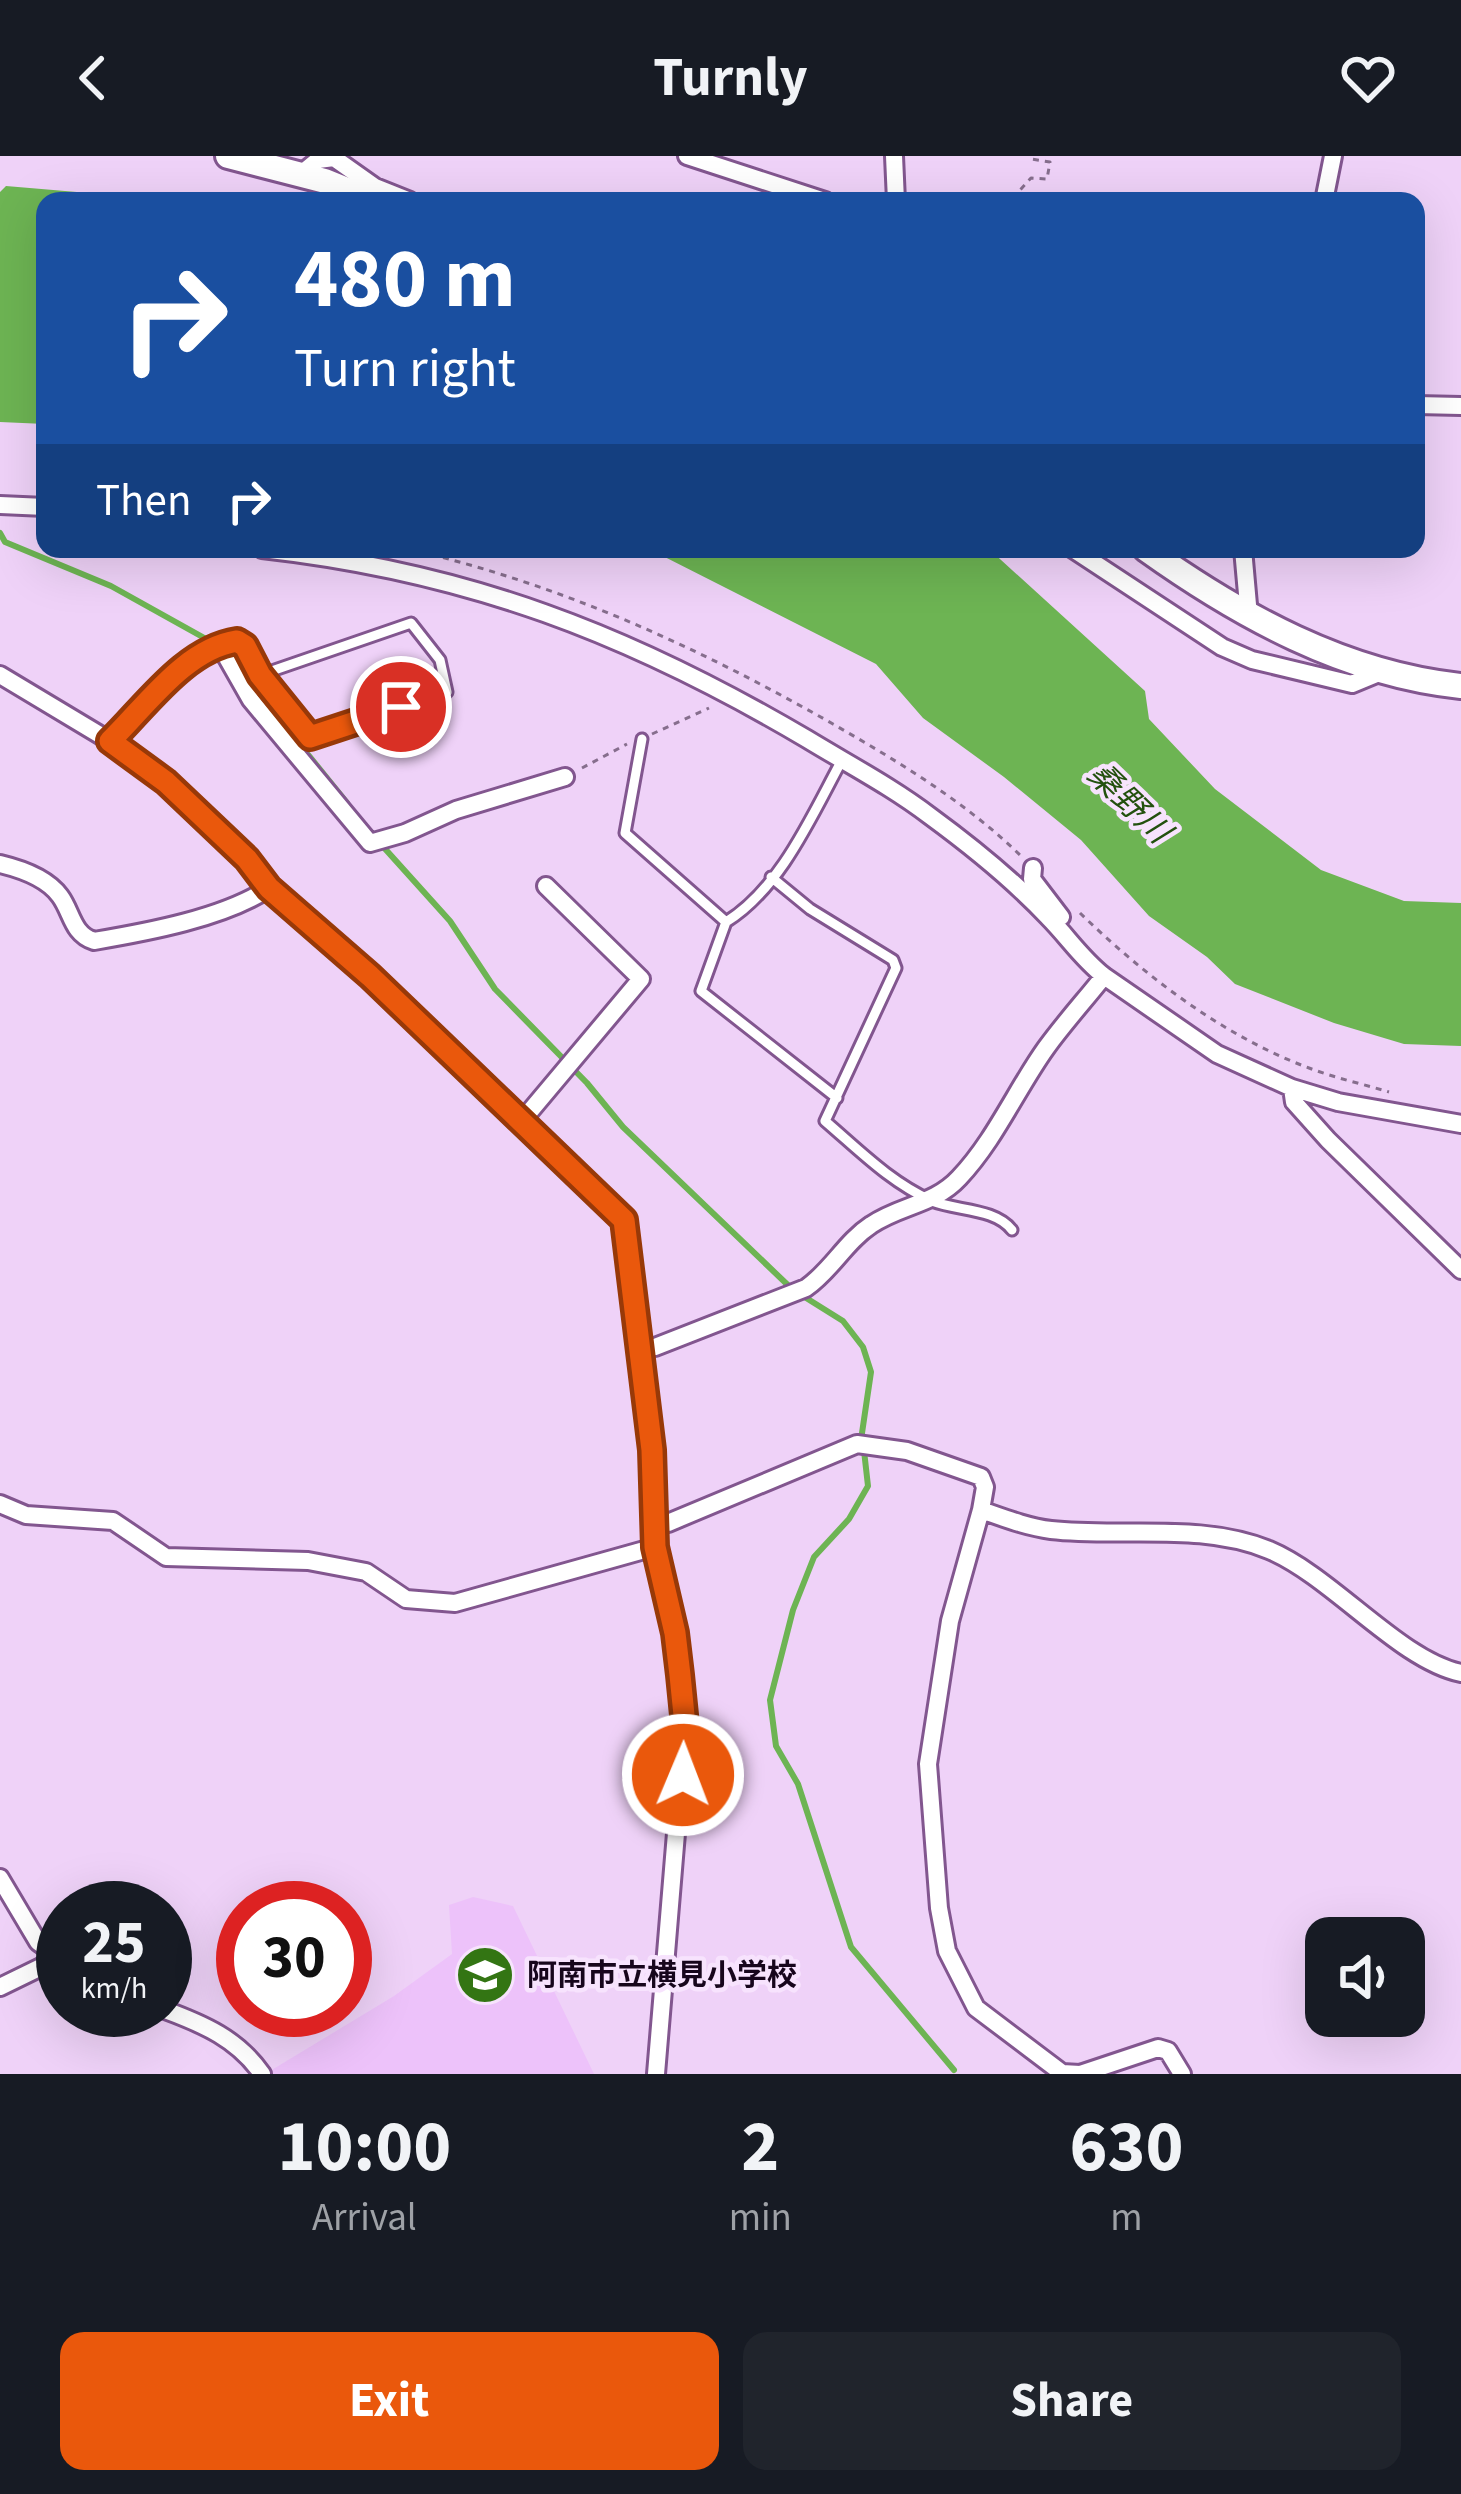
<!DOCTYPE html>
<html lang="en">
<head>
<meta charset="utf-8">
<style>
  body { margin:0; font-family:"Source Sans 3","Noto Sans JP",sans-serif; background:#20242c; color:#f1f3f6; height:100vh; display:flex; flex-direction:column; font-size:45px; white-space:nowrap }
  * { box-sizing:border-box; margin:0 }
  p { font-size:39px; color:#9ea1a6 }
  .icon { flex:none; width:66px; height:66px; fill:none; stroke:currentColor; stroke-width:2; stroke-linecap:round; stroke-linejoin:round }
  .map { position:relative; height:1918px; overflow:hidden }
  .details { display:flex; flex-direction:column; background:#171b24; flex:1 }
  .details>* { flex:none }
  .guide { position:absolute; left:36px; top:36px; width:1389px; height:366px; border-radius:24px; box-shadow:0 12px 48px #0002; background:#1a4fa0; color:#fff; overflow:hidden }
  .controls { position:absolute; left:1305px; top:1761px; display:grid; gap:24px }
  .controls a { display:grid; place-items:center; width:120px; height:120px; border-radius:24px; background:#171b24; box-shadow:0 12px 48px #0002; font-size:60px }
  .speed { position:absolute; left:36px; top:1725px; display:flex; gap:24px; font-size:60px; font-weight:700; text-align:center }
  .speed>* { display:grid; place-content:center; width:156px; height:156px; border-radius:50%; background:#171b24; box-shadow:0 12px 48px #0002; line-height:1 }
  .speed small { font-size:30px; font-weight:400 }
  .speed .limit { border:18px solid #d22; background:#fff; color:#111 }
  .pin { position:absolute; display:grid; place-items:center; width:102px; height:102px; color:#fff; margin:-51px; border:6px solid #fff; border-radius:50%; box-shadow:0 3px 12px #0007 }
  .me { position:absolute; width:132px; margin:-66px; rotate:1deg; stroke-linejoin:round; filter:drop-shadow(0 0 9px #0008) }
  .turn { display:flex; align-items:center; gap:42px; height:252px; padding:0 60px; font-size:54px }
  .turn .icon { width:156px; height:156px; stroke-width:2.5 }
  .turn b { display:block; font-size:84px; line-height:102px }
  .then { display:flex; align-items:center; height:114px; padding:0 60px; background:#0003; gap:24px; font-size:45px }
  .eta { display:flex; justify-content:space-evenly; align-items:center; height:204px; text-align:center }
  .eta b { font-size:72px; font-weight:700; line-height:84px }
  .button { display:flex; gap:24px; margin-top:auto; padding:24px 60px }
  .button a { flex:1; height:138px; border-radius:24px; background:#ea580c; color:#fff; font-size:48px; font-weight:700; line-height:138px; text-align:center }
  .button a+a { background:#20242c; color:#f1f3f6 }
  header { display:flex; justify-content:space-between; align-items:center; height:156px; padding:0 60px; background:#171b24; font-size:54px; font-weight:700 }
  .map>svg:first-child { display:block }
  .built { fill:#edc2fa }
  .water { fill:#6db453 }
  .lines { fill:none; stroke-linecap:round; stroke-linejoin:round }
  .stream { stroke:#6db453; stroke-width:6 }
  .lane-casing { stroke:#82568f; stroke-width:15 }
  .street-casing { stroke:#82568f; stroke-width:22 }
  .secondary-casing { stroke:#82568f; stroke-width:30 }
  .path { stroke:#866e8d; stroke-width:3; stroke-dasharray:6 6; stroke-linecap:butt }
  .lane { stroke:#fff; stroke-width:9 }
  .street { stroke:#fff; stroke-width:16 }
  .secondary { stroke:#fff; stroke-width:24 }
  .route-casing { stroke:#983908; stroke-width:30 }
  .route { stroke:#ea580c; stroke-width:21 }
  .labels { text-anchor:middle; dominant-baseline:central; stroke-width:9; stroke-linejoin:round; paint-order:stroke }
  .poi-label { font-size:30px; font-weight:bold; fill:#17061c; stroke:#f7e3fd; text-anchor:start }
  .water-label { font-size:33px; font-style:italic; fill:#23510e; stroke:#f7e3fd }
</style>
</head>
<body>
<header><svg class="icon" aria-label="back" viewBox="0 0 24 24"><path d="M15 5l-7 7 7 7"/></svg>Turnly<svg class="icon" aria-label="heart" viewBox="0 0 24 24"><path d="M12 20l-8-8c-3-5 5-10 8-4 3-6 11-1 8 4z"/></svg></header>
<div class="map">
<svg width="1461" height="1918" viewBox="0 0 1461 1918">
  <rect width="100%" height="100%" fill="#efd2f8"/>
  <path class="built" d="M473 1741 513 1750 594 1918H272L270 1915 394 1840 452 1798 449 1749Z"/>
  <path class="water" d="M6 30 183 45H45V268L0 266V36Z
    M649 393H989L1145 535 1149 563 1215 633 1321 714 1404 745 1461 747V890L1404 888 1334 867 1235 828 1207 801 1149 760 1081 684 1004 621 923 562 876 508Z"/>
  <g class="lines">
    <path class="stream" d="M0 377 5 386 111 430 208 484
      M234 498 260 539 347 647
      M378 685 450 765 495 833 587 927 623 971 792 1133
      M803 1140 843 1165 863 1191 871 1216 862 1277 868 1330 849 1363 814 1401 793 1454 770 1544 776 1590 798 1628 851 1791 954 1914"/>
    <defs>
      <path id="lane" d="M237 485 245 490 260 519 411 467 440 504 447 536 310 581 260 519
        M642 583 625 677 726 766 701 835 837 942
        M771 721 810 753 893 804 896 812 825 965C860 995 890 1026 932 1045 957 1055 995 1052 1012 1074
        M726 766C781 732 812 659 842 604"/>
      <path id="street" d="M687 0 825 45
        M894 0 896 45
        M301 18 318 4 334 2 375 31 410 45
        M1324 45 1333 0
        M1416 249 1461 250
        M0 349 45 351
        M262 393C468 416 629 478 807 583 848 608 892 631 930 660 971 690 1013 724 1048 761 1068 781 1081 802 1104 820
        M1073 393 1222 491 1252 504 1352 528 1381 516
        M1243 393 1249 460
        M213 492 237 485
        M0 519 110 585 166 626 247 703 269 732 370 820 624 1063 652 1294 655 1391 675 1477 685 1569 656 1918
        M110 585 181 514 213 492 226 500 251 544 370 687 405 677 456 654 565 621
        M0 708C21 713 47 722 60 740 72 756 72 778 94 785 147 776 224 762 269 732
        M1033 712 1032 723 1061 761
        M1292 932 1338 946 1461 968
        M521 966 641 823 546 730
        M641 1191H655L806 1132C832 1114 845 1086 871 1069 900 1049 934 1049 959 1022 995 984 1016 934 1046 892 1064 867 1085 844 1104 820L1217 898 1292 932 1294 946 1328 984 1461 1114
        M0 1348 26 1359 113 1365 166 1401 308 1405 366 1416 406 1443 455 1447 655 1391
        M981 1354 950 1465 928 1608 939 1752 947 1795 976 1852 1062 1917 1080 1918 1158 1892 1168 1895 1182 1918
        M653 1370 668 1367 857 1288 907 1295 981 1321 985 1331 981 1354C1004 1362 1027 1371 1051 1374 1122 1382 1201 1366 1269 1394 1333 1421 1399 1504 1461 1517
        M0 1722 38 1786 63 1804
        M0 1831 41 1811 55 1800
        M165 1854C203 1868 238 1883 262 1918"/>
      <path id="secondary" d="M228 0 325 25 374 45
        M1146 393C1240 460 1345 518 1461 530"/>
    </defs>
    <use href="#lane" class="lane-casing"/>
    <use href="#street" class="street-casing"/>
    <use href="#secondary" class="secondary-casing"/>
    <path class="path" d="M1018 45 1020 34 1031 22 1047 23 1050 6 1031 3 1032 0
      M408 393C560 428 698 491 833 568 899 606 967 647 1021 700
      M652 578 709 552
      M582 612 627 588
      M1080 757C1145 820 1223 880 1309 912 1335 922 1363 928 1389 936"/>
    <use href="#lane" class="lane"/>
    <use href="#street" class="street"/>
    <use href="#secondary" class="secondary"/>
  </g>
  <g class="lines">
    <defs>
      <path id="route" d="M401 551 310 581 260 519 245 490 237 485C185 493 146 550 110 585L166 626 247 703 269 732 370 820 624 1064 652 1294 655 1391 675 1477 680 1519 685 1569 683 1619"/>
    </defs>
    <use href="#route" class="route-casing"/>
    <use href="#route" class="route"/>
  </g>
  <defs>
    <symbol id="school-disc" viewBox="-11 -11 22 22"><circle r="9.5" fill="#337513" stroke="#f7e3fd"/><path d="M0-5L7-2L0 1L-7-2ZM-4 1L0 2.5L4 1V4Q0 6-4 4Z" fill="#fff"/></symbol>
  </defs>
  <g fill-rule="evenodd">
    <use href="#school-disc" x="452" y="1786" width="66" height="66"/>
  </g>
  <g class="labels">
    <g class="poi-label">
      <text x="527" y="1819">阿南市立横見小学校</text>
    </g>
    <g class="water-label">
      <text transform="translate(1129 647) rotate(44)">桑野川</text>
    </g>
  </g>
</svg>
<div class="controls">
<a><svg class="icon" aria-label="sound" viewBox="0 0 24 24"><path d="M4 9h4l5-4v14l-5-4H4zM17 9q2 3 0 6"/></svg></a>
</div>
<div class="speed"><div>25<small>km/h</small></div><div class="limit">30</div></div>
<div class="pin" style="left:401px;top:551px;background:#d93025"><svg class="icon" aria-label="arrive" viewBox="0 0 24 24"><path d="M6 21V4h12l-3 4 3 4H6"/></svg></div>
<svg class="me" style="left:683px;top:1619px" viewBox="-20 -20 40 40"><circle r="17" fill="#ea580c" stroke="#fff" stroke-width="3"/><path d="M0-11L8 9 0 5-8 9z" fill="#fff"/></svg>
<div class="guide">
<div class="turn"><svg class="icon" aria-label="right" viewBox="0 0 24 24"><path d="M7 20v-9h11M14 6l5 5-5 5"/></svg><div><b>480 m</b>Turn right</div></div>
<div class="then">Then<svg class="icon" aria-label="right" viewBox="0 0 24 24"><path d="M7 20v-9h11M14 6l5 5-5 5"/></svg></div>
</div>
</div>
<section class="details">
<div class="eta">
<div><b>10:00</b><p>Arrival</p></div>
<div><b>2</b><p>min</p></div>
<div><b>630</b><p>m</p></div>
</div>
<div class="button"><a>Exit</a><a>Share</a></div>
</section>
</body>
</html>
